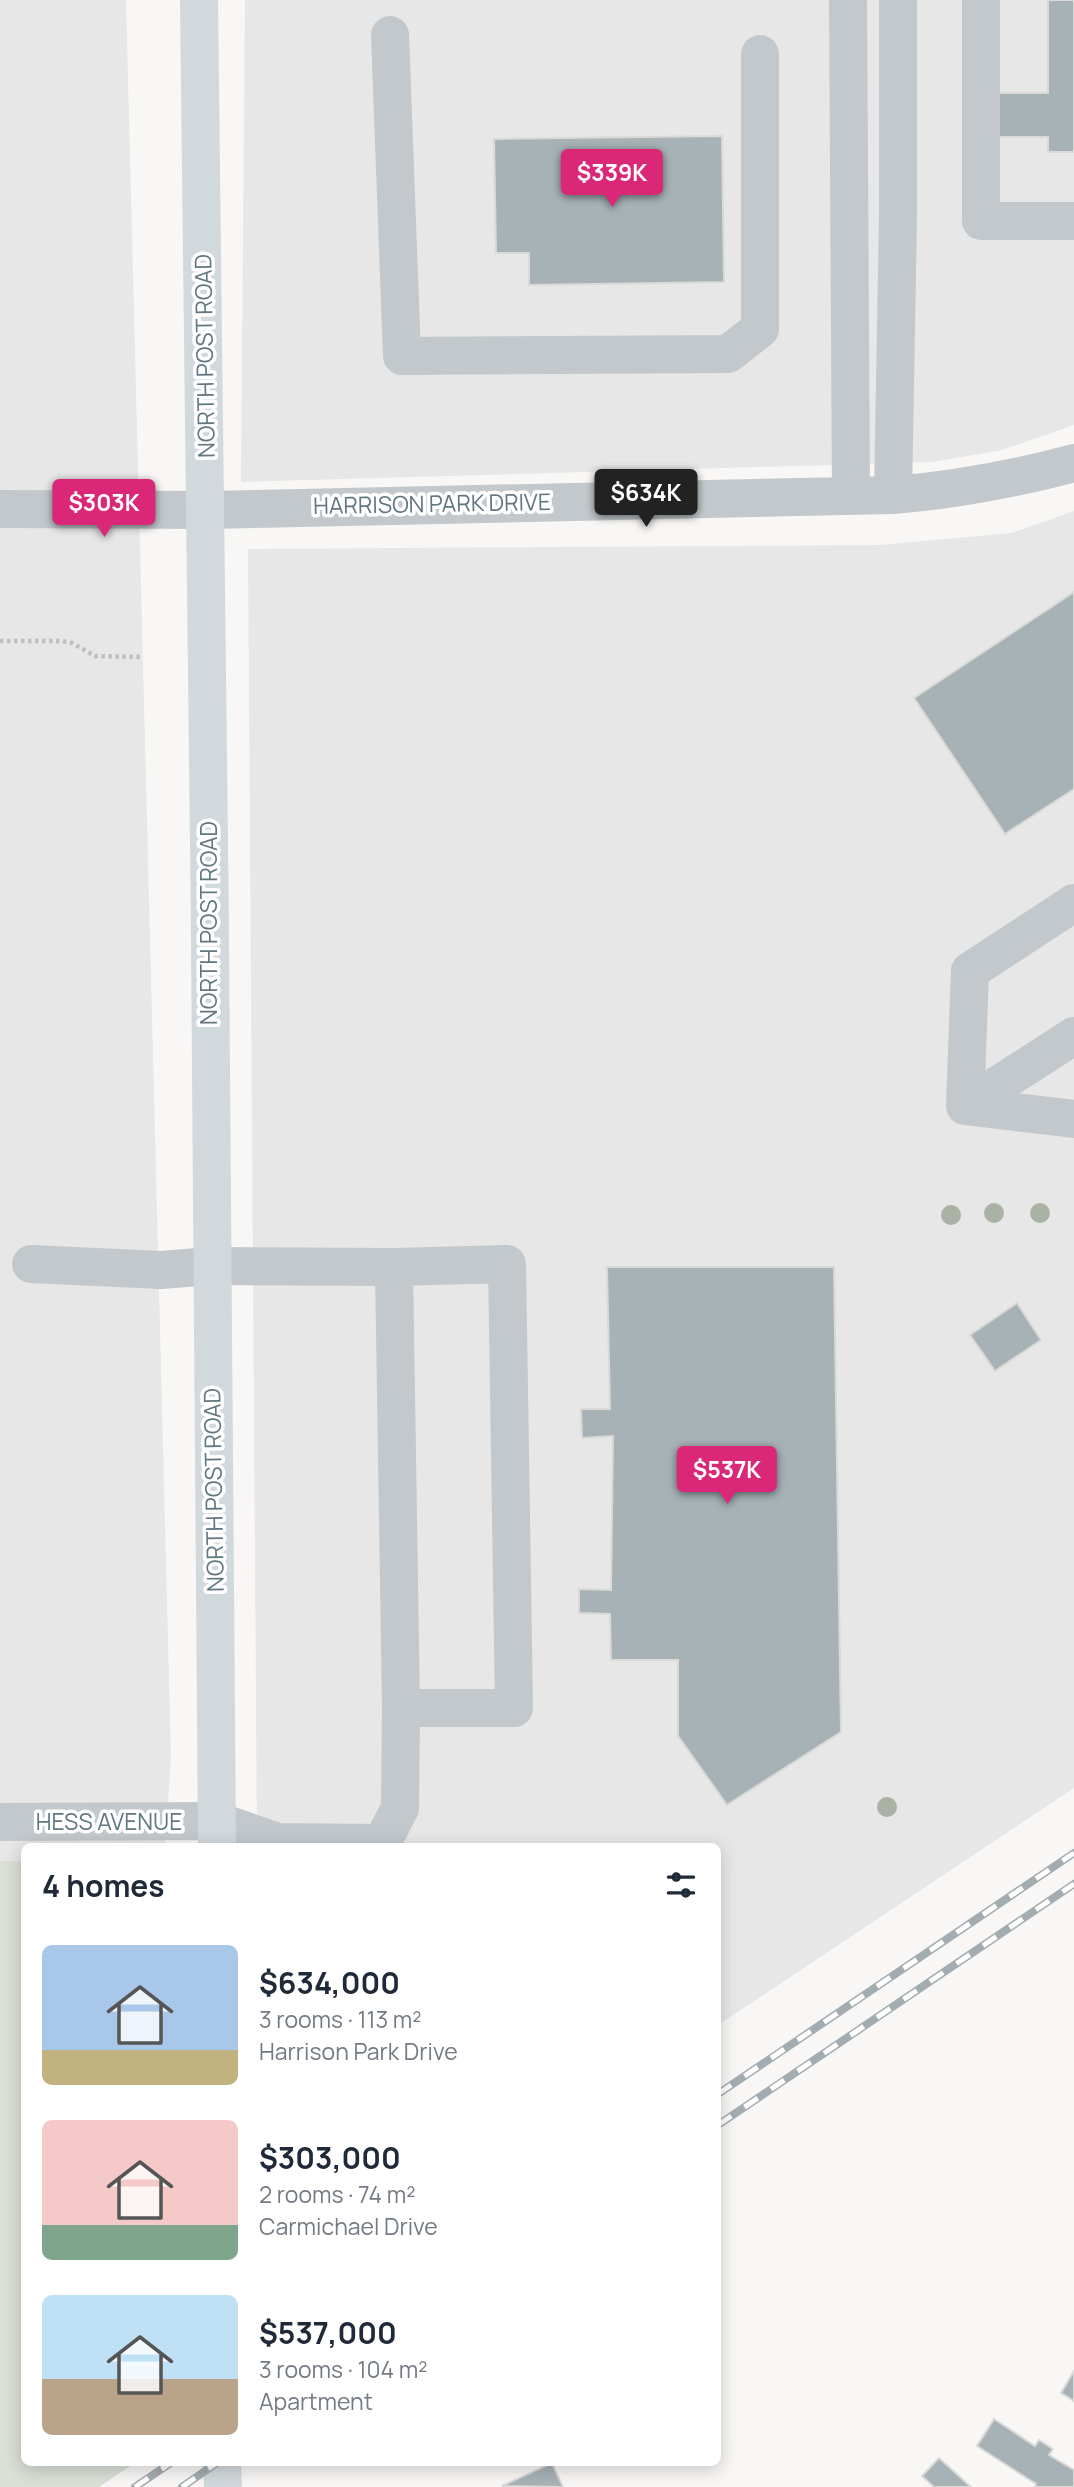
<!DOCTYPE html>
<html lang="en">
<head>
<meta charset="utf-8">
<style>
	:root { --surface:#fff; --page:#f6f6f7; --text:#1f2937; --muted:#747a83; --accent:#db2777 }
	body { margin:0; font-family:Manrope,sans-serif; background:var(--page); color:var(--text); height:100vh; display:flex; flex-direction:column; font-size:26px; white-space:nowrap }
	* { box-sizing:border-box; margin:0 }
	p { font-size:23px; color:var(--muted) }
	.icon { flex:none; width:38px; height:38px; fill:none; stroke:currentColor; stroke-width:2; stroke-linecap:round; stroke-linejoin:round }
	.map { position:relative; flex:1; overflow:hidden }
	.panel { position:absolute; left:21px; top:1843px; width:700px; height:623px; display:flex; flex-direction:column; background:var(--surface); border-radius:10px; box-shadow:0 4px 18px #0003 }
	.panel>* { flex:none }
	.price { position:absolute; translate:-50% -60px; padding:0 16px; border-radius:7px; background:var(--accent); color:#fff; font-size:23px; line-height:46px; filter:drop-shadow(0 2px 4px #0008) }
	.price::after { content:''; position:absolute; left:50%; top:42px; width:21px; height:16px; margin-left:-10px; background:inherit; clip-path:polygon(0 0,100% 0,50% 100%) }
	.price.on { background:#222; color:#fff }
	ul { padding:0; list-style:none }
	li { display:flex; align-items:center; gap:21px; height:175px; padding:0 21px }
	li span { display:grid; place-items:center; flex:none; width:196px; height:140px; border-radius:10px; color:#555 }
	li>.icon { margin-inline-start:auto }
	span .icon { width:84px; height:84px; fill:#fffc; stroke-width:1 }
	li b { font-size:30px }
	h2 { display:flex; justify-content:space-between; align-items:center; height:84px; padding:0 21px; font-size:30px }
	.map>svg:first-child { display:block }
	.built { fill:#e6e7e6 }
	.green { fill:#dae0d6 }
	.building { fill:#a7b2b7; stroke:#d9d9d7; stroke-width:2 }
	.lines { fill:none; stroke-linecap:round; stroke-linejoin:round }
	.path { stroke:#bcc0c2; stroke-width:4.5; stroke-dasharray:3.5 3.5; stroke-linecap:butt }
	.minor { stroke:#c2c8cb; stroke-width:38 }
	.major { stroke:#d2d9dc; stroke-width:38 }
	.rail-casing { stroke:#a3acb0; stroke-width:8 }
	.rail { stroke:#fff; stroke-width:5; stroke-dasharray:16; stroke-linecap:butt }
	.tree { fill:#a9b2a4 }
	.labels { text-anchor:middle; stroke-width:7; stroke-linejoin:round; paint-order:stroke }
	.street-label { font-size:23px; fill:#617781; stroke:#fff }
</style>
</head>
<body>
<div class="map">
<svg width="1074" height="2487" viewBox="0 0 1074 2487">
	<rect width="100%" height="100%" fill="#f8f7f5"/>
	<path class="built" d="M0,0h126l45,1759 -6,87h-141v15h-24z
		M245,0h829v425l-72,25 -70,12 -691,20z
		M1074,511v1277l-356,237v-179h-461l-9,-1297 631,-4 133,-12z"/>
	<path class="green" d="M0,1861h24v601h112l-37,25h-99z"/>
	<path class="building" d="M1048,0h26v152h-26v-15h-49v-44h49z
		M722,136l2,146 -195,3v-32h-33l-2,-114z
		M1074,592v197l-69,45 -91,-136z
		M607,1267h227l7,465 -114,73 -49,-69v-76h-67l-1,-46 -31,-1v-24l32,1 2,-154 -31,2 -1,-29h29z
		M1017,1303l24,37 -46,31 -25,-36z
		M1074,2371v30l-13,-8z
		M994,2419l41,27 4,-6 14,9 -4,6 25,15v17h-39l1,-3 -59,-38z
		M939,2458l32,29h-37l-12,-11z
		M552,2463l11,24 -61,-1z"/>
	<g class="lines">
		<path class="path" d="M0,641h62l10,2 23,13 48,1"/>
		<path class="minor" d="M848,0l3,495
			M981,0v221h93
			M390,35l12,321 326,-2 32,-25v-275
			M893,495l5,-278v-217
			M0,509l207,1 686,-15c62,-5 121,-16 181,-32
			M1074,903l-104,68 -5,135 109,13
			M965,1106l109,-70
			M394,1267l113,-3 7,444h-113
			M0,1822l217,-1 61,21 104,1 18,-35 1,-100 -7,-441 -183,-1 -50,4 -130,-6"/>
		<path class="major" d="M199,0c10,615 13,1231 18,1846
			M222,2462l1,25"/>
		<g class="rail-casing">
			<path id="rail" d="M718,2094l356,-241
				M718,2125l356,-241
				M135,2487l37,-25
				M182,2487l36,-25"/>
		</g>
		<use href="#rail" class="rail"/>
	</g>
	<g class="tree">
		<circle cx="994" cy="1213" r="10"/>
		<circle cx="1040" cy="1213" r="10"/>
		<circle cx="951" cy="1215" r="10"/>
		<circle cx="887" cy="1807" r="10"/>
	</g>
	<g class="labels">
		<g class="street-label">
			<text transform="translate(205 356) rotate(-91)" y="8">NORTH POST ROAD</text>
			<text transform="translate(432 504) rotate(-1)" y="8">HARRISON PARK DRIVE</text>
			<text transform="translate(209 923) rotate(-90)" y="8">NORTH POST ROAD</text>
			<text transform="translate(214 1490) rotate(-91)" y="8">NORTH POST ROAD</text>
			<text x="109" y="1830">HESS AVENUE</text>
		</g>
	</g>
</svg>
<b class="price" style="left:612px;top:209px">$339K</b>
<b class="price on" style="left:646px;top:529px">$634K</b>
<b class="price" style="left:104px;top:539px">$303K</b>
<b class="price" style="left:727px;top:1506px">$537K</b>
<section class="panel">
<h2>4 homes<svg class="icon" aria-label="filters" viewBox="0 0 24 24"><path d="M4 7h16M4 17h16"/><circle cx="9" cy="7" r="2"/><circle cx="15" cy="17" r="2"/></svg></h2>
<ul>
<li><span style="background:linear-gradient(#a9c7e8 75%,#c2b280 0)"><svg class="icon" aria-label="home" viewBox="0 0 24 24"><path d="M3 11l9-7 9 7M6 9v11h12V9"/></svg></span><div><b>$634,000</b><p>3 rooms · 113 m²</p><p>Harrison Park Drive</p></div></li>
<li><span style="background:linear-gradient(#f6c9c9 75%,#7fa58c 0)"><svg class="icon" aria-label="home" viewBox="0 0 24 24"><path d="M3 11l9-7 9 7M6 9v11h12V9"/></svg></span><div><b>$303,000</b><p>2 rooms · 74 m²</p><p>Carmichael Drive</p></div></li>
<li><span style="background:linear-gradient(#bfe0f5 60%,#b9a48a 0)"><svg class="icon" aria-label="home" viewBox="0 0 24 24"><path d="M3 11l9-7 9 7M6 9v11h12V9"/></svg></span><div><b>$537,000</b><p>3 rooms · 104 m²</p><p>Apartment</p></div></li>
</ul>
</section>
</div>
</body>
</html>
